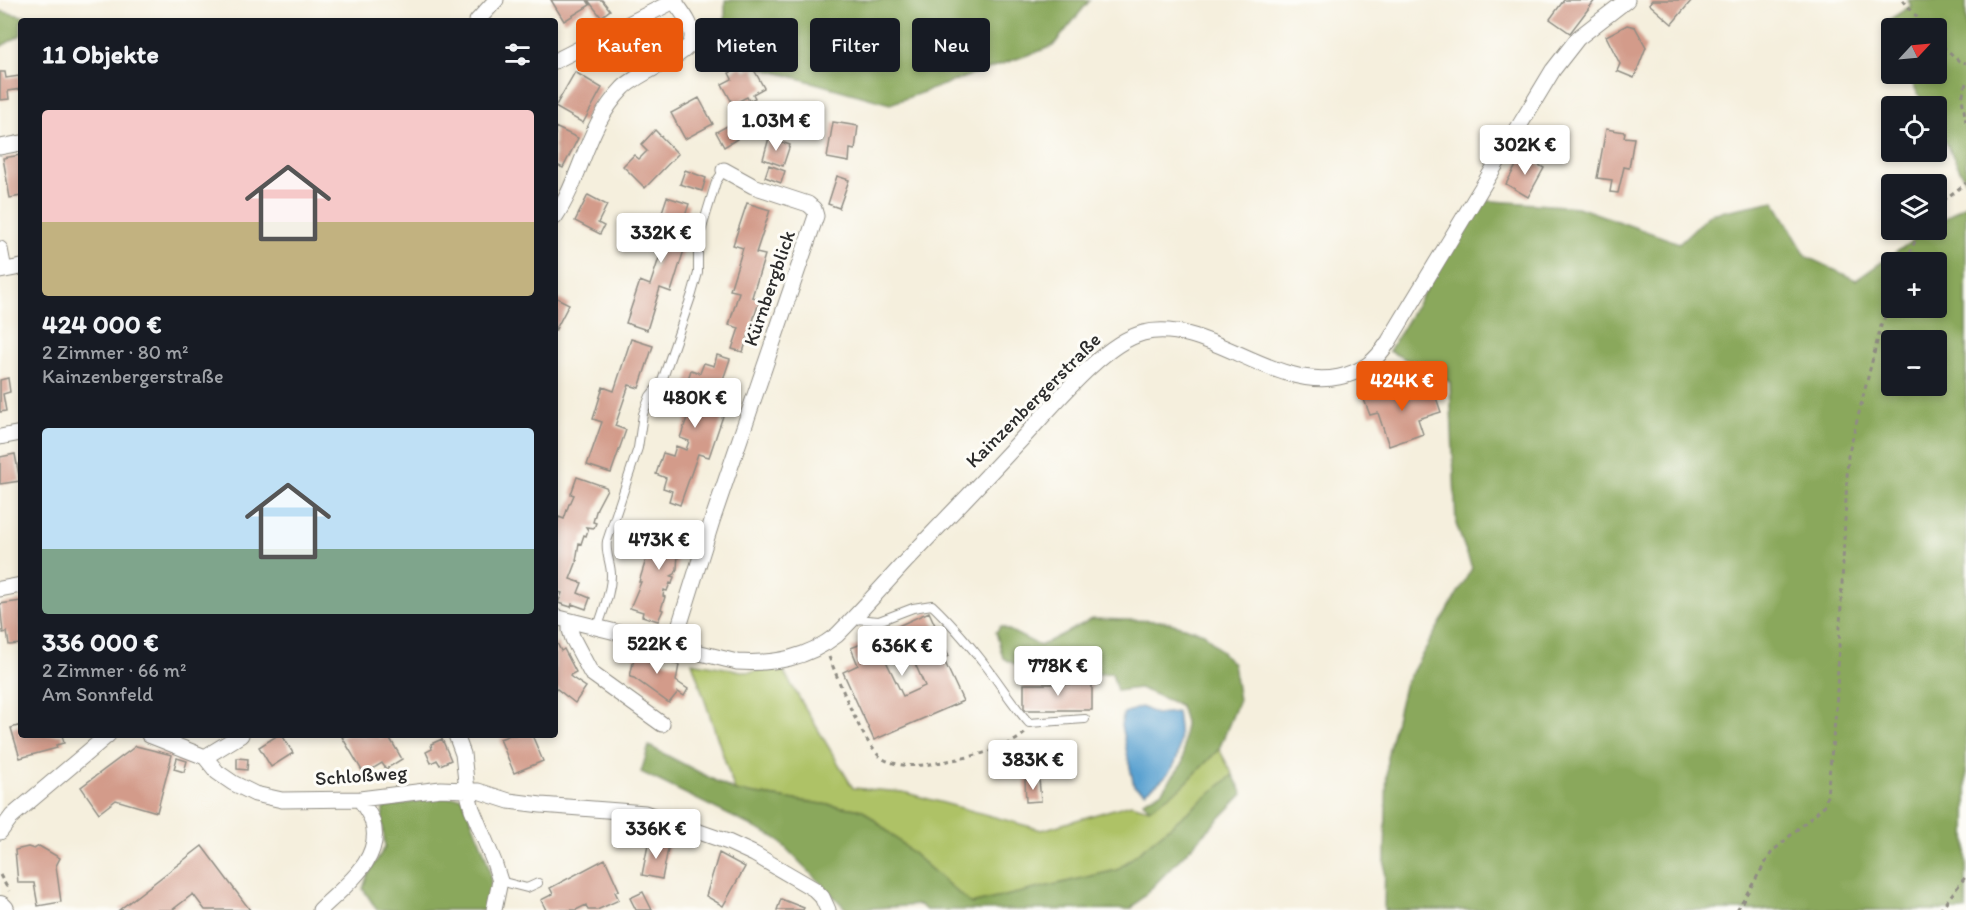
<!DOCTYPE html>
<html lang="de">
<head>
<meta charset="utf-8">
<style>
	:root { --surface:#171b24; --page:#20242c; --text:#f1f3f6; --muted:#9ea1a6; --accent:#ea580c }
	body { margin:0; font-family:Itim,sans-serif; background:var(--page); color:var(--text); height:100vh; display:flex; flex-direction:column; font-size:22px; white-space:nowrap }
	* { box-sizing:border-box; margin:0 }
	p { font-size:20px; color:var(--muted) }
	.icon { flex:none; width:33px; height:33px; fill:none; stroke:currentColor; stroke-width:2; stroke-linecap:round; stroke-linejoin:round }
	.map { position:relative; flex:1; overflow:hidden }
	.drawer { position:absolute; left:18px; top:18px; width:540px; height:720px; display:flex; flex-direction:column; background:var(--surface); border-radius:6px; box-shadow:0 3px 9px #0003 }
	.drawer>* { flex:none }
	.top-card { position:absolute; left:576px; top:18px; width:570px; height:54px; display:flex; gap:12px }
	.needle { width:39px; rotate:64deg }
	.buttons { position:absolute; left:1881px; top:18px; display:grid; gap:12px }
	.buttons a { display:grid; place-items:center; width:66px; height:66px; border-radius:6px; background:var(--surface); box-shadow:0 3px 9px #0003; font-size:30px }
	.price { position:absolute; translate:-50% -51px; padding:0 14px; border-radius:6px; background:#fff; color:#222; font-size:20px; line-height:39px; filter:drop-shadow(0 2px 3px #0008) }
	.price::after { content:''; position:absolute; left:50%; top:36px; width:18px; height:14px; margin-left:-9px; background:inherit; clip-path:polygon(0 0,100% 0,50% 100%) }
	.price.active { background:var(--accent); color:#fff }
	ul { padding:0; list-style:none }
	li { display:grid; align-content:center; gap:12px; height:318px; padding:0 24px }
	li span { display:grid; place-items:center; height:186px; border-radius:6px; color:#555 }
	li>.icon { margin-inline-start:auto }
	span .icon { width:108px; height:108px; fill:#fffc; stroke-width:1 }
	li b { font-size:26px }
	h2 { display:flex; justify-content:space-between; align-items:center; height:72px; padding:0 24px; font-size:26px }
	.chip { padding:0 21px; border-radius:6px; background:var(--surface); box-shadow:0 3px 9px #0003; font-size:21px; line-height:54px }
	.chip.active { background:var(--accent); color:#fff }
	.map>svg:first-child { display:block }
	.green { fill:#aec266; stroke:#6c7648; stroke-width:1.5 }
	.forest { fill:#8aa85b; stroke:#5a6a43; stroke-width:1.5; fill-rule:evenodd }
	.water { fill:#5aa1d0; stroke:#42667e; stroke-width:1.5 }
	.building { fill:#d39b8a; fill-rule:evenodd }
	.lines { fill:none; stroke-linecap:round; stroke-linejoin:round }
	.lane-casing { stroke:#908d84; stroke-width:10 }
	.street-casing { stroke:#908d84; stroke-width:17 }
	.primary-casing { stroke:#908d84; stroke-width:26 }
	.path { stroke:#908d84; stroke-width:3; stroke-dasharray:4.5 4.5; stroke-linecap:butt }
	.lane { stroke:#fff; stroke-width:8 }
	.street { stroke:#fff; stroke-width:15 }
	.primary { stroke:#fff; stroke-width:24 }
	.labels { text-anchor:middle; stroke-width:6; stroke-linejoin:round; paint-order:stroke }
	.street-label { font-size:20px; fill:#2b2b2b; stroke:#fdfcf7 }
</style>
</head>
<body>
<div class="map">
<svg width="1966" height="910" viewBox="0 0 1966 910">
	<rect width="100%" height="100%" fill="#fdfcf7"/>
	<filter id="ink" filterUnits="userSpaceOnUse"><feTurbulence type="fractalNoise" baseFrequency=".0167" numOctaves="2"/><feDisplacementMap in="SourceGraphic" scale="12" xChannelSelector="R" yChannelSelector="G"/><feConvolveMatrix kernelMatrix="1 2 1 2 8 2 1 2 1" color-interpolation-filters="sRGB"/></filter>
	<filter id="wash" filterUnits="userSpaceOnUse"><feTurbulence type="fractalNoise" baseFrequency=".008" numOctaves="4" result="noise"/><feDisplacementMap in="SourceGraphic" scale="24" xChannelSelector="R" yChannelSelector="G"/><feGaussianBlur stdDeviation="1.35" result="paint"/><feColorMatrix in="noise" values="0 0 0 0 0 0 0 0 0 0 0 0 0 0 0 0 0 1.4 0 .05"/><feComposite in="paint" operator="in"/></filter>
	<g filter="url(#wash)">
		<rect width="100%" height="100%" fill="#f5efdd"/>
		<path class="green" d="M692,662l55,10 35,-3 71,119 50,4 139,38 89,-26 18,5 34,-23 36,-37 14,26 -116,95 -146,34 -108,-94 -128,-19z"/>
		<path class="forest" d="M725,0h365l-37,46 -163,58 -165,-46z
			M1908,0h58v181l-29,-54 -1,-21h-11l-18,-32h29v-46h-44l-1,10 -6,-16 26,-16z
			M0,11l43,10h-22v14l-21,12z
			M1479,200l99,7 101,36 31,-29 64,-13 33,56 49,23 72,-50h8l1,-6 29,-20v706h-582l3,-153 17,-71 68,-118 -16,-44 -6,-142 -61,-31zM1892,262h44v46h-44zM1892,340h44v46h-44z
			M1092,619l71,2 41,12 29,31 6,36 -20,49 -36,37 -34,23 -6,-8 18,-9 22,-29 2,-41 -5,-17 -41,-17 -22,3 -5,-18 -71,5 -38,-20 -7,-26 5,-6 39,20z
			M649,746l86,45 128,19 108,94 146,-34 116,-95 10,19 -112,115 -205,1 -6,-5 -73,5 -71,-72 -135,-66z
			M462,797c8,22 29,63 29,86 0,9 -3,18 -7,27h-107l-14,-21 4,-13 18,-29 -3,-25 1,-14 50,-10z"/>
		<path class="water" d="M1141,707l15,7 21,-2c6,40 4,58 -32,80l-11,-6 -13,-61 3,-12z"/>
		<g id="blocks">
			<path class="building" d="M551,0h36l3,5 -26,16z
				M588,0h14l8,10 -9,7z
				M1564,0h31l-25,33 -20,-14z
				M1652,0h37l2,1 -19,23 -23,-20z
				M1627,25l8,2 11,20 -12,31 -17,-7 3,-7 -14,-28z
				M735,31l7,13 -14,7 -7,-12z
				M742,66l3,6 8,-4 11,20 -11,6 2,4 -6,3 -2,-4 -14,7 -11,-20 10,-5 -3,-6z
				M0,72h5l1,6 13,-2 2,13 -13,2 1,8 -9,1z
				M575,72l27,16 -19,35 -28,-16z
				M699,98l14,26 -28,15 -14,-26z
				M788,118l3,14 -21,6 -3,-14z
				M833,122l25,4 -3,24 -5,-1 -1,13 -22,-4z
				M729,125l8,14 -13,8 -8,-15z
				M555,127l23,11 -15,30 -8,-4z
				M1606,129l19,3 -1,5 10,1 -5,30 -5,-1 -6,26 -8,-1 2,-12 -15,-2z
				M655,130l23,24 -33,34 -22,-22 11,-11 5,4 8,-8 -6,-6z
				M769,138l21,7 -7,21 -20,-7z
				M21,155v41l-11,2 -7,-40z
				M1522,155l22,13 -16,29 -22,-13z
				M769,165l16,6 -4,12 -16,-6z
				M685,170l21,8 -4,13 -22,-7z
				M837,176l12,4 -10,28 -11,-4z
				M588,195l19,10 -9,18 6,3 -4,8 -25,-13z
				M667,197l22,7 -14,42 9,4 -13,42 -11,-4 -13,42 -21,-7 14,-42 10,4 14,-42 -11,-4z
				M747,203l23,7 -14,43 9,2 -13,42 8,2 -17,53 -11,-3 7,-21 -10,-3 10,-33 -9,-2 13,-42 -10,-3z
				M555,297l14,7 -14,27z
				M631,339l22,7 -14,42 -10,-3 -14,41 11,4 -15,43 -24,-8 15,-43 -9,-3 10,-32 11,4z
				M717,355l13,4 -18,53 11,4 -14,41 -11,-3 -18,51 -11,-4 3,-10 -9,-3 3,-10 -10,-4 7,-21 10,3 3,-10 10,4 3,-9 -9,-3 8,-23 8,3 4,-10 -10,-4 3,-9 -9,-3 7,-22 9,3 4,-10 10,3z
				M8,378l2,14 -7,2 3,17 -6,1v-32z
				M1405,383l5,14 23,-8 8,23 -23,7 5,15 -34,12 -11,-33 -8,2 -7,-18z
				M15,454l5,27 -20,3v-27z
				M577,477l29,10 1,2 -10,19 -4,14 3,1 -2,5 -8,-1 2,3 -2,6 -2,-1 -3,9 -2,-1 -3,18h1l-7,18 12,4 -4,10 12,5 -4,11 -14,-5 -1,3 -13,-4 4,-10 -7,-2v-63l4,-11 5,2 5,-15h1l4,-9 -3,-1z
				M659,523l28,9 -1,3 2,1 -6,14 -2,-1 -2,5 -1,15 -2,5 -4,2 3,1 -2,7 -2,-1 -3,8 -3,-1 -1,6 2,1 -4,12 2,1 -5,11 -16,-5 1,-4 -13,-4 11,-26h-2l10,-32 3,1 1,-11z
				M21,601v43l-12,1 -2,-13 -4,1 -3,-29z
				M929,612l20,44 -6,2 20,43 -89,39 -31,-68 15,-7 -7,-17 49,-19 -2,-3zM908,648l17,38 -22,10 -18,-37z
				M557,643l4,8 3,-2 12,23 -6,3 1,2 15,10 -11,16 -18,-14 -2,1v-46z
				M636,649l19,4 -1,6 25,6 -3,16 12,8 -4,7 -6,-4 -9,11 -35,-25 -4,-1z
				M1024,684h68v26h-68z
				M21,725v10h41l2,8 -8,2 1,3 -37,10 -9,-30z
				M278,735h4l11,18 -22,14 -12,-20z
				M346,735h31l2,3 9,-3 14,24 -16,10 -4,-6 -18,11 -22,-37z
				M510,735h22l11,26 -29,12 -14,-34z
				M442,739l9,21 -11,5 -3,-5 -6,3 -5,-11 6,-3 -1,-5z
				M136,746l36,9 -15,57 -41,-12 -17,13 -18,-26z
				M177,758l10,3 -3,11 -10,-3z
				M237,758l11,1 -1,11 -10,-1z
				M1039,779l2,22 -15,1 -1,-22z
				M649,840l20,4 -7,35 -20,-4z
				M39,846l21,12 -4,8 5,36 -23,4 -4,-23h-16l-3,-33 13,-3 6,2z
				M202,846l48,64h-45l-12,-16 -21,16h-53z
				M719,853l26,14 -22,39 -17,-10z
				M605,859l14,31 -4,2 4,8 -22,10h-9l-2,-5 -10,5h-30l-5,-10 12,-6 -3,-6z
				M643,892l9,18h-16l-6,-12z
				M781,899l23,9 -1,2h-26z"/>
		</g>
	</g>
	<g filter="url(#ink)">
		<use href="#blocks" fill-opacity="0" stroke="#908d84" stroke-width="1.5"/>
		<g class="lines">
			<g class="lane-casing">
				<path id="lane" d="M855,619l24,2 34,-13 19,-3c19,18 35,37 51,57 16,20 29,42 46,61l56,-4
					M598,627c5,-17 13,-34 13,-52 0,-12 -6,-22 -4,-34l31,-93 5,-34 7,-18 12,-15 30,-87 6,-21v-29l4,-16 14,-46 8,-12
					M500,881l27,7 11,-5"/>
			</g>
			<g class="street-casing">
				<path id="street" d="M477,21l19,-21
					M555,61l121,-61
					M0,147l21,-4
					M555,217c28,-42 31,-91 68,-129 14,-15 63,-32 68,-46 5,-14 -9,-30 -17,-41
					M0,249l4,21
					M0,271l21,-4
					M0,437l21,-4
					M0,589l21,-4
					M555,617l182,45c37,2 69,-3 100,-27 24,-24 46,-49 68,-73 38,-40 76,-79 113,-119 31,-32 83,-99 125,-110 63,-16 129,58 196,44 24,-5 37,-16 50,-36l164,-271 25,-32 49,-38
					M570,621v9l3,9 18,34 71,51
					M673,646l39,-125 104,-305 -2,-7 -6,-5 -55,-18 -29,-16
					M149,735l56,22 12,15 16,11 22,11 27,6 78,-1 81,-10 26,1 5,19 22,53 6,19 -6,29
					M456,735l7,19 4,36 11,1 31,10 32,4 104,8 83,29 26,12 60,35 8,8 6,13
					M205,757l36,-22
					M0,832l12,-16 96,-81
					M320,910c24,-24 65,-51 52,-90 -3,-7 -8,-14 -12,-21"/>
			</g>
			<g class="primary-casing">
				<path id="primary" d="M0,908l2,2"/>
			</g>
			<path class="path" d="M1903,0l23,28
				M1936,40l23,21 7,2
				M1966,83l-4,15 4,24
				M1936,206l30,-23
				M1906,262l14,-32
				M829,657c10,23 35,93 56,103 21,10 47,4 68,0 23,-4 55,-12 72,-27
				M0,875l9,16
				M1737,910l35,-58 54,-48 10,-93 12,-255 33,-130 11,-27
				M1940,910l26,-34"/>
			<use href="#lane" class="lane"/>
			<use href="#street" class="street"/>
			<use href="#primary" class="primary"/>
		</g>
	</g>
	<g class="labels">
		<g class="street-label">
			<text transform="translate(769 288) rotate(-71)" y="7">Kürnbergblick</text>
			<text transform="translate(1033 400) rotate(-45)" y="7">Kainzenbergerstraße</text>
			<text transform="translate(361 775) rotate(-4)" y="7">Schloßweg</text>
		</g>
	</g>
</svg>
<div class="buttons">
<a><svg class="needle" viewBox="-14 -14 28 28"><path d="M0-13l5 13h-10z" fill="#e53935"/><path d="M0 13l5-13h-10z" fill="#9ea1a6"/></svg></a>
<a><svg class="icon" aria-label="locate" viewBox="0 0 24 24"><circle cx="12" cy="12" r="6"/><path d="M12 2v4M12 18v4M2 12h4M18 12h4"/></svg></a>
<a><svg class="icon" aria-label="layers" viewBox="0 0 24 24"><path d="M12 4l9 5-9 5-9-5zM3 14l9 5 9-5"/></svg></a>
<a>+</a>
<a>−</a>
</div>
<b class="price" style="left:776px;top:152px">1.03M €</b>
<b class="price" style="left:1525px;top:176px">302K €</b>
<b class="price" style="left:661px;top:264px">332K €</b>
<b class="price active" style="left:1402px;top:412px">424K €</b>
<b class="price" style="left:695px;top:429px">480K €</b>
<b class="price" style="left:659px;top:571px">473K €</b>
<b class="price" style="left:657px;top:675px">522K €</b>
<b class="price" style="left:902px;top:677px">636K €</b>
<b class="price" style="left:1058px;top:697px">778K €</b>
<b class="price" style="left:1033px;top:791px">383K €</b>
<b class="price" style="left:656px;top:860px">336K €</b>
<div class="top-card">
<a class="chip active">Kaufen</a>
<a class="chip">Mieten</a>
<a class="chip">Filter</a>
<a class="chip">Neu</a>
</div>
<section class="drawer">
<h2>11 Objekte<svg class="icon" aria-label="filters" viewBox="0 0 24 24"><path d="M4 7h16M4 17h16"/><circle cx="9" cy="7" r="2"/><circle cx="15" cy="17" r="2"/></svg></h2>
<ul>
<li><span style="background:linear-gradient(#f6c9c9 60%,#c2b280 0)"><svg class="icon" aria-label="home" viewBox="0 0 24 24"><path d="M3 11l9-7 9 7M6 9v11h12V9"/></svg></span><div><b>424 000 €</b><p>2 Zimmer · 80 m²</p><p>Kainzenbergerstraße</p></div></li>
<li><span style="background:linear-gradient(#bfe0f5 65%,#7fa58c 0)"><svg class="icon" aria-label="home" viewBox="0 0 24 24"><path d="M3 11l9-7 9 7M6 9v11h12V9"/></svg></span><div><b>336 000 €</b><p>2 Zimmer · 66 m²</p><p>Am Sonnfeld</p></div></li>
</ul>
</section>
</div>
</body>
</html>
